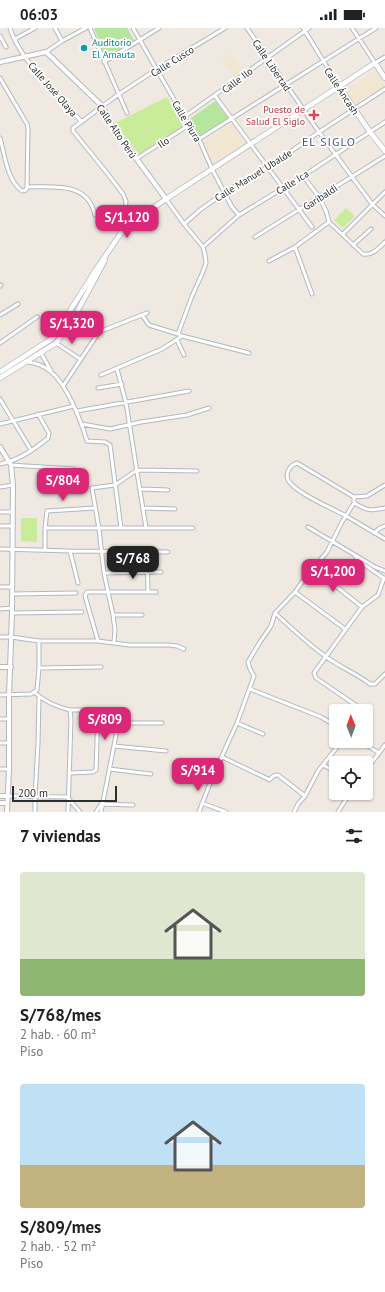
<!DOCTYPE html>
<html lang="es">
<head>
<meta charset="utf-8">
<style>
	:root { --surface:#fff; --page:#f2f2f2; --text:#202124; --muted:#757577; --accent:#db2777 }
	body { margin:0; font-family:"PT Sans",sans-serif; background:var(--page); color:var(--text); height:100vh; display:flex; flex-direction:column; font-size:15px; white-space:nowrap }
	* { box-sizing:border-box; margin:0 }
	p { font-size:13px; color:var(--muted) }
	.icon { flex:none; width:22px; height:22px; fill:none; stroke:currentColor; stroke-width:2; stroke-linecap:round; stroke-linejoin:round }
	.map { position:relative; height:784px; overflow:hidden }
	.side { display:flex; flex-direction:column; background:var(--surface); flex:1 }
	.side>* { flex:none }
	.needle { width:26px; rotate:359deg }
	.buttons { position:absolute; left:329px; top:676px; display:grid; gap:8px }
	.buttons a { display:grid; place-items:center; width:44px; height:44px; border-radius:4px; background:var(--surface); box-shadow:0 1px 3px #0004; font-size:20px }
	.scale { position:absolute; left:12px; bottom:10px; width:105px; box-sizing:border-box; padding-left:4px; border:2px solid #2e2e2e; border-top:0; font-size:11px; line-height:14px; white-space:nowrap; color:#2e2e2e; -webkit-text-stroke:3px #fff; paint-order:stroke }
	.price { position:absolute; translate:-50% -34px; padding:0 9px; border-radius:8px; background:var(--accent); color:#fff; font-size:13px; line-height:26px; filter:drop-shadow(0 1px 2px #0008) }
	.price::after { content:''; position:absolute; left:50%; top:24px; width:12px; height:9px; margin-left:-6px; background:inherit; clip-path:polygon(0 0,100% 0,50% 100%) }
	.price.selected { background:#222; color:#fff }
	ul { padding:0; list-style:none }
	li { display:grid; align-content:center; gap:8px; height:212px; padding:0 20px }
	li span { display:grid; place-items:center; height:124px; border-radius:4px; color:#555 }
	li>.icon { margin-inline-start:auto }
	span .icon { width:72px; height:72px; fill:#fffc; stroke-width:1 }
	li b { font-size:17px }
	h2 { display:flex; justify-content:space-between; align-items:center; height:48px; padding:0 20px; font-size:17px }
	.status { display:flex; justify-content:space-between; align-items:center; height:28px; padding:0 20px; background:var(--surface); direction:ltr }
	.status svg { height:11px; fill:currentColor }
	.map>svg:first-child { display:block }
	.education { fill:#f0e6d1 }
	.green { fill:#b6e59e }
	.pitch { fill:#c9ec9a }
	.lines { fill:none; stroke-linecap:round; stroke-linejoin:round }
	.minor-casing { stroke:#b4b7c1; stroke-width:5 }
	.tertiary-casing { stroke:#b4b7c1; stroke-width:6 }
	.secondary-casing { stroke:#b4b7c1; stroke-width:6 }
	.minor { stroke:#fff; stroke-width:3 }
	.tertiary { stroke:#fff; stroke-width:4 }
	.secondary { stroke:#fff; stroke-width:4.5 }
	.culture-dot { fill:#0f9aa8; stroke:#fff; stroke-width:1.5 }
	.health-dot { fill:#e0444e; stroke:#fff; stroke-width:1.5 }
	.labels { text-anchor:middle; stroke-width:3.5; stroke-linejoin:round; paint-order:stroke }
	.culture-label { font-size:10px; fill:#0d838f; stroke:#fff; text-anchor:start }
	.street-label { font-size:10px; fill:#2e2e2e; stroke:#fff }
	.health-label { font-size:10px; fill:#be3a42; stroke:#fff; text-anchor:end }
	.quarter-label { font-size:12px; letter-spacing:1px; fill:#4d5680; stroke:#fff }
</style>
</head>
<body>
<div class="status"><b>06:03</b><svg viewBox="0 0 49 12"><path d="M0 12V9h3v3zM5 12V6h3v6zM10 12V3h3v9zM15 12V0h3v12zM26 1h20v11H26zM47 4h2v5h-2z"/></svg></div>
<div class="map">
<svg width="385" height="784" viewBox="0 0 385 784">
	<rect width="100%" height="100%" fill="#efe9e1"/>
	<path class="education" d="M231,26l12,16 -9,7 -12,-16z
		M375,43l10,15v1l-29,19 -10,-16z
		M231,96l16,21 -32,22 -12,-25z"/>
	<path class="green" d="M94,0h33l7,12 -1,2 -26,14 -2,-1z
		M215,73l14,18 -29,18 -10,-18z"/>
	<path class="pitch" d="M167,69l15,27v4l-42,28 -25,-33z
		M346,180l9,8 -12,12 -9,-8z
		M21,490h16v24l-16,-1z"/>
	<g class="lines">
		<g class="minor-casing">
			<path id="minor" d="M10,0c9,31 50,70 72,94
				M55,0l7,13
				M90,0l37,85
				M133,0l51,89 15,22 13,30 20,38 7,8
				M247,0l72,104 53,72 13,12
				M303,0l36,58
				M352,0l23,35 10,-6
				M0,8l6,11
				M15,11l20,-11
				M46,24l16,-11 24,-13
				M104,34l55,-34
				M0,50l27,46 1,4 -1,59
				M215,68l97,131
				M184,89l125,-89
				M0,110c5,18 7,42 22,53l4,-1 1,-3
				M199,111l177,-111
				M136,131l53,-34
				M303,148l16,21 7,14 3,11 34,32c9,2 16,-6 22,-12
				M27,159c28,0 61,-5 68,28
				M166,171l18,25 19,23 2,8 1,8 -4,11 -10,22 -14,38 4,2
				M133,194l-8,-10 1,-11 -3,-7 -16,-21 -34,-42v-3l46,-34 38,-25 68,-41
				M184,196l16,-14 25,-18 43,-25 51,-35 66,-43
				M343,206l42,-42
				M255,209l130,-81
				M353,217l18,-16
				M203,219l36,-32 64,-39 82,-54
				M295,219l17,47
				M269,233l26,-14 34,-25
				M0,258l1,-1
				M0,287l18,-11
				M142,287l7,10 29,9
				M177,312l7,15
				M0,315l37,-26
				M56,315l24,16
				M41,325l10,18
				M28,334c7,1 16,4 22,9 17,13 31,50 37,70l18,1 5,3 11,83
				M117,341l9,34 20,125
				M101,347l61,-26 20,-13 67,17
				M63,358l36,-54 48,-19
				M98,360l24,-4
				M0,371l31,51
				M77,383l112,-20
				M0,396l74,-18
				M82,396l28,5 31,-7 46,-7 22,-7
				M0,436c17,-3 35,-15 48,-26l1,-5 -11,-19
				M11,437l63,4
				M0,459l13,-2
				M140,461l28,1
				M354,469l13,-1 18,-11
				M143,480l32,1
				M385,480c-15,3 -17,3 -31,-5v-6l-57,-34c-4,1 -7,4 -9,8 -1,2 -1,6 0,9 7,13 46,29 60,37 12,7 25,15 37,22
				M0,484h13
				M0,498h13
				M308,499l67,40 10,4
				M45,500h148
				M374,505l6,-5 5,-2
				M0,521l70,2 98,1
				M45,522v-22l2,-17 48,-3
				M70,523l8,32
				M147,523l1,41
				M355,528l4,5 26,18
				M313,540l49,39
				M104,545l57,-1
				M0,559h12
				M295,564l50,37
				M12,566l64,-1
				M0,581l12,-1
				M12,585l70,-1
				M275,585c16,15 32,30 50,43 14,11 31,17 45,28h5l10,-10
				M113,587h29
				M0,609h11l28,4h59l31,4h40l8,1 7,3
				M98,613l-13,-45 2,-4h69
				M114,614l1,-12 -2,-15 -9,-42 -5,-44 -7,-41 23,-3 22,-15 60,1
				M39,640l62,-1
				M250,661l71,28 15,9
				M34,664c10,9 23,15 36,18l1,10 -3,92
				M0,667l31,-1 6,-4 2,-22v-27
				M70,682h20
				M359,683l1,-3 -44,-30 -2,-5 48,-66 16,-12 6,-17
				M0,691h8
				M237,695l26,11
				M360,713l19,12
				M0,715h8
				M114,718l52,5
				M222,729l46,22 1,1 6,-5h3l27,21
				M323,737l13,7
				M0,741h9
				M109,741l42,5
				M366,742l19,-25
				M70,745l23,-1 3,-2 2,-58
				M7,768l60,1 13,15
				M202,775l24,9
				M101,776l32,1
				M35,784v-15l3,-54 1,-46
				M96,784l4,-6
				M101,784l17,-87 5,-2h39
				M199,784l13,-34 25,-55 17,-47 -4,-7 -2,-7 12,-20 11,-16 4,-13 20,-21 12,-17 20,-23 15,-30 12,-19
				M294,784l4,-8 7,-8 13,-25 24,-30
				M338,784l12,-19"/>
		</g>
		<g class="tertiary-casing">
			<path id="tertiary" d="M0,34l46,-10 56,54 9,18 55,75
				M0,419l11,18 2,20 -1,128 -3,83v73l-2,43
				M0,639h11
				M0,768h7
				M0,775h7"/>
		</g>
		<g class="secondary-casing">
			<path id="secondary" d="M339,58l31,46 15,19
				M0,344l53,-34 42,-67 26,-38 12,-11 33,-23 209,-136 10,15
				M0,350l56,-35 14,-18 35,-65"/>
		</g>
		<use href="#minor" class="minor"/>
		<use href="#tertiary" class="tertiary"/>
		<use href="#secondary" class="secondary"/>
	</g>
	<circle class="culture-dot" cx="84" cy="20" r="4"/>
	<path class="health-dot" d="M312 81h4v4h4v4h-4v4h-4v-4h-4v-4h4z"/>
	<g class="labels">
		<g class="culture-label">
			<text x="92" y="18">Auditorio<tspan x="92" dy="12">El Amauta</tspan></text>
		</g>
		<g class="street-label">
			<text transform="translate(172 33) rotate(-32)" y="4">Calle Cusco</text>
			<text transform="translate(272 37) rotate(56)" y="4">Calle Libertad</text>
			<text transform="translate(237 52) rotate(-37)" y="4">Calle Ilo</text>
			<text transform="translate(53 61) rotate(49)" y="4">Calle José Olaya</text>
			<text transform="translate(342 63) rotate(57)" y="4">Calle Áncash</text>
			<text transform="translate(187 93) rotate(59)" y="4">Calle Piura</text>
			<text transform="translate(117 103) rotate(56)" y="4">Calle Alto Perú</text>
			<text transform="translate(163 114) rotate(-33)" y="4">Ilo</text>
			<text transform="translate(253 147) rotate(-32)" y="4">Calle Manuel Ubalde</text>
			<text transform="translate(292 154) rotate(-32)" y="4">Calle Ica</text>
			<text transform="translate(320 169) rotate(-33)" y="4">Garibaldi</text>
		</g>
		<g class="health-label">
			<text x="305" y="85">Puesto de<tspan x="305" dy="12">Salud El Siglo</tspan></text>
		</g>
		<g class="quarter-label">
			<text x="329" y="118">EL SIGLO</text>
		</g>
	</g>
</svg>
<div class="buttons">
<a><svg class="needle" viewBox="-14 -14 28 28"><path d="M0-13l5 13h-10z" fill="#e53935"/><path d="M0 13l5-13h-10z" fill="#757577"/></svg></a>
<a><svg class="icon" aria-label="locate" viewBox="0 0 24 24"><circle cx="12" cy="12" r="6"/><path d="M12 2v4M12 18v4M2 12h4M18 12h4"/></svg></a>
</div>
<div class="scale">200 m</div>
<b class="price" style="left:127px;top:211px">S/1,120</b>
<b class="price" style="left:72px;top:317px">S/1,320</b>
<b class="price" style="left:63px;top:474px">S/804</b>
<b class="price selected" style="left:133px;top:552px">S/768</b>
<b class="price" style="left:333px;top:565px">S/1,200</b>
<b class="price" style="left:105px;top:713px">S/809</b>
<b class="price" style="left:198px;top:764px">S/914</b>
</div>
<section class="side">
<h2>7 viviendas<svg class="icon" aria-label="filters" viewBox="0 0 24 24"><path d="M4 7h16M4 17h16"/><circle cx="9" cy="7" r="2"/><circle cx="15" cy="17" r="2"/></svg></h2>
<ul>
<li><span style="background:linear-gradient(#dfe7d0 70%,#8fb573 0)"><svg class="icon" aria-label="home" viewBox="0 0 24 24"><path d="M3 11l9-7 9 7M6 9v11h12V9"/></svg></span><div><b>S/768/mes</b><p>2 hab. · 60 m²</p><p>Piso</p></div></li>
<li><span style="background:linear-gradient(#bfe0f5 65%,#c2b280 0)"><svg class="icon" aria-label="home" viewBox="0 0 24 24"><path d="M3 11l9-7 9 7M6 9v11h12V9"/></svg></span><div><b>S/809/mes</b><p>2 hab. · 52 m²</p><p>Piso</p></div></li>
</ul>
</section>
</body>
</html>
